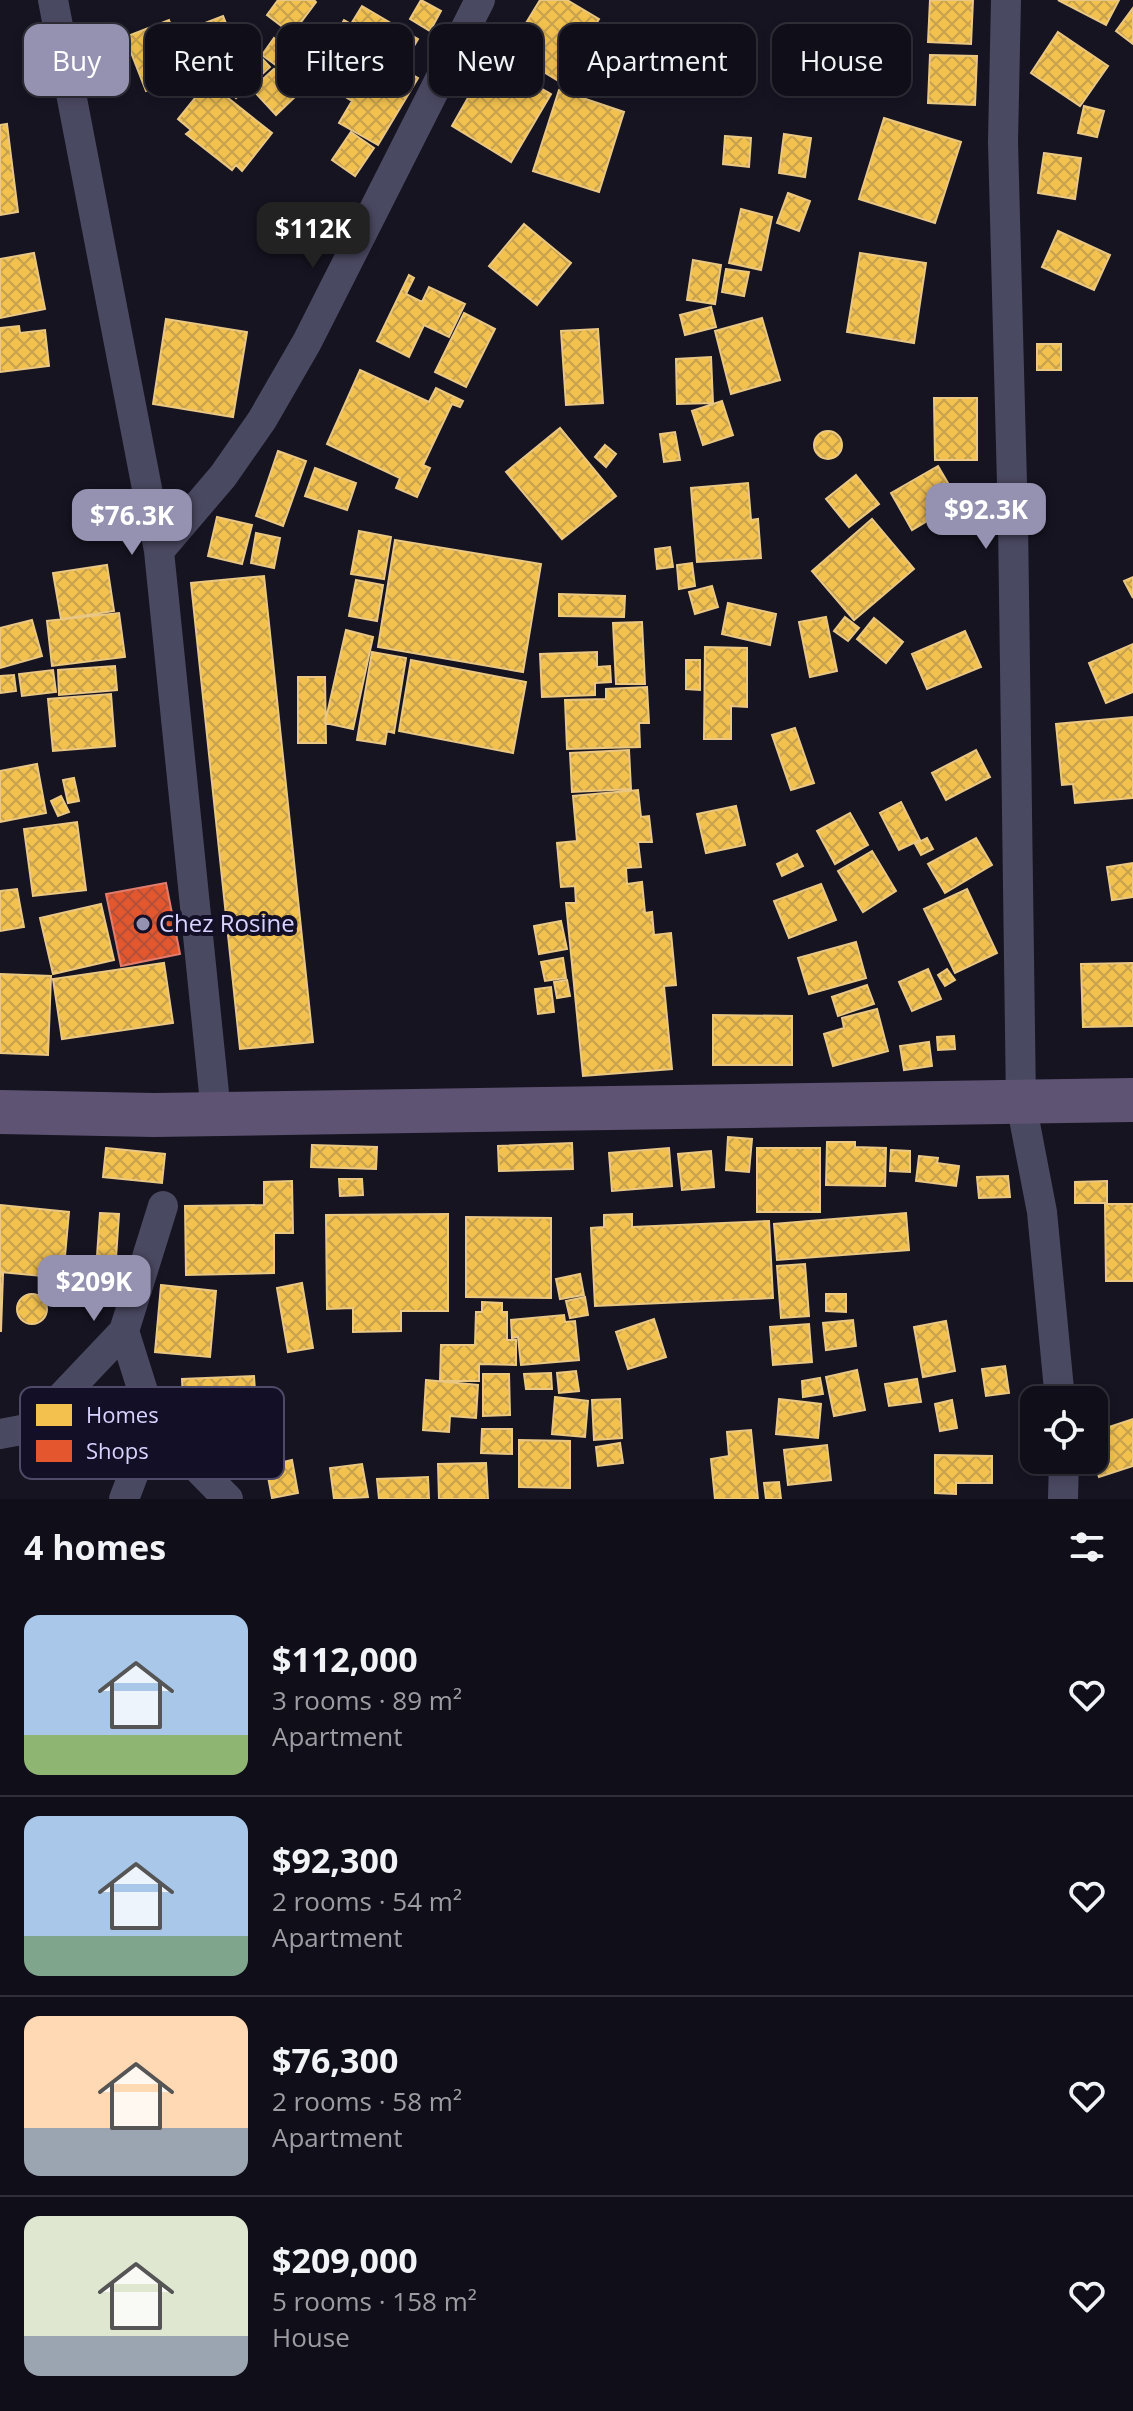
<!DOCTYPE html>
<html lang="en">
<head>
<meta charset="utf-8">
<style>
	:root { --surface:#100f19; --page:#191822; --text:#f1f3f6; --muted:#9c9ca2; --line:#302f38; --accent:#9591b1 }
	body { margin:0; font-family:"Open Sans",sans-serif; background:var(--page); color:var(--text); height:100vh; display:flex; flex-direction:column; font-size:30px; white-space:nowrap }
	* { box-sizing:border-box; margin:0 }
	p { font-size:26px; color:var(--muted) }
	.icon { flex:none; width:44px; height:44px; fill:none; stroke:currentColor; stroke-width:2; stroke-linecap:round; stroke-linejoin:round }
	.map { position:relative; height:1499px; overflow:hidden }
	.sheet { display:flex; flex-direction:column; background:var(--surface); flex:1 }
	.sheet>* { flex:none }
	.banner { position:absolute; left:24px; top:24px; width:1086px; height:72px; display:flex; gap:16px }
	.controls { position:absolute; left:1020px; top:1386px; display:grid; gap:16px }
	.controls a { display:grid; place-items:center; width:88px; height:88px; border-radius:16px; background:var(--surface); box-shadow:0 4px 12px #0003,0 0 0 2px var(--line); font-size:40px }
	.price { position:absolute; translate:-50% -68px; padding:0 18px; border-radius:16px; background:var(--accent); color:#fff; font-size:26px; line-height:52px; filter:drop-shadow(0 2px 4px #0008) }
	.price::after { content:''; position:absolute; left:50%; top:48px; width:24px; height:18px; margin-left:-12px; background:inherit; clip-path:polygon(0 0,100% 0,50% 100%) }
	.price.active { background:#222; color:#fff }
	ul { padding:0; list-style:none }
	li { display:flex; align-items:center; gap:24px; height:200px; padding:0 24px }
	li+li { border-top:2px solid var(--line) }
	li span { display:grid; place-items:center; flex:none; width:224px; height:160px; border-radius:16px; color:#555 }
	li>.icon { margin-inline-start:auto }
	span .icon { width:96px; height:96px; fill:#fffc; stroke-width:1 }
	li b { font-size:34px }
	h2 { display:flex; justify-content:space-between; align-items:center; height:96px; padding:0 24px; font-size:34px }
	.chip { padding:0 28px; border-radius:16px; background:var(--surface); box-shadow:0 4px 12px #0003,0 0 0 2px var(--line); font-size:28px; line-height:72px }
	.chip.active { background:var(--accent); color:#fff }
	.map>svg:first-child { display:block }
	.homes { fill:url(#homes-cross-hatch); stroke:#eac783; stroke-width:2 }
	.shops { fill:url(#shops-cross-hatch); stroke:#e17c6d; stroke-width:2 }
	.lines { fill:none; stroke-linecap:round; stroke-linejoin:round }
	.minor { stroke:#4a4962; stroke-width:30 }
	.primary { stroke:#5e5373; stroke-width:44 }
	.poi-dot { fill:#9591b1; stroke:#130f26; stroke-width:3 }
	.labels { text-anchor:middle; stroke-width:8; stroke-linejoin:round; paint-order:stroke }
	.poi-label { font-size:24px; fill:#d9d4ff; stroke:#130f26; text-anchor:start }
	.key { fill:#130f26; stroke:#4e4a67; stroke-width:2 }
	.key-label { font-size:22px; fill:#d9d4ff }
</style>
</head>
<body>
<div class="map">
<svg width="1133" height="1499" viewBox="0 0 1133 1499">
	<defs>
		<pattern id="homes-cross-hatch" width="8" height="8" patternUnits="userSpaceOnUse" patternTransform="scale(2)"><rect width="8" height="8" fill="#f2c14e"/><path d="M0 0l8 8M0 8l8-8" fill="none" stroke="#c6a14e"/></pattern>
		<pattern id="shops-cross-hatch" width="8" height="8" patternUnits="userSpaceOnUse" patternTransform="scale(2)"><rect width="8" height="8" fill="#e4572e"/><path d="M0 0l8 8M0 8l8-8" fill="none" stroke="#b35037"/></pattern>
	</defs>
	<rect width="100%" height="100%" fill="#161421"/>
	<path class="homes" d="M278,0h36l2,2 -24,32 -25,-19z
		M421,0l20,11 -11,20 -20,-12z
		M540,0h27l32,19 -39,63 -51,-31z
		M930,0h43l-2,44 -43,-2z
		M1058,0h61l-13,25z
		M362,6l56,33 -17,29 17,10 -40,67 -39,-22 13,-22 -41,-25 33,-56 7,4z
		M1133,8v36l-17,-13z
		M223,16l11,27 -31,12 -11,-27z
		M169,20l21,54 -44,17 -21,-54z
		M829,28l38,13 -15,43 -38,-13z
		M1058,32l50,34 -28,40 -49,-33z
		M274,38l9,7 5,-6 27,19 -16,24 -37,-27z
		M247,42l23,25 -34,31 -23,-25z
		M930,55l47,1 -2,49 -47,-2z
		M490,59l61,35 -40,68 -59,-36z
		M274,69l24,25 -22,21 -24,-26z
		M208,82l64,51 -30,38 -6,-6 -4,5 -46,-36 5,-4 -13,-11z
		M559,90l65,22 -25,80 -66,-21z
		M1084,106l20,5 -7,26 -19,-4z
		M884,118l77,24 -26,81 -76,-24z
		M7,124l11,88 -18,3v-90z
		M351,132l23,16 -19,28 -23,-16z
		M784,134l27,4 -6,39 -26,-4z
		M725,136l26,2 -2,29 -26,-3z
		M1044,153l37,5 -6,41 -37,-6z
		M788,193l22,8 -11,30 -22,-8z
		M741,209l31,8 -11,53 -32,-7z
		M524,224l47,39 -34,42 -48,-39z
		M1058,231l52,24 -16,35 -52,-23z
		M34,253l11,56 -45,9v-59z
		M860,253l66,10 -12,80 -67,-11z
		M693,260l28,5 -6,39 -28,-4z
		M726,269l23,3 -5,24 -22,-4z
		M409,275l5,3 -8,16 16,8 7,-15 36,17 -16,33 -25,-12 -15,32 -32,-16z
		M711,307l5,20 -31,8 -5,-20z
		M464,313l31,16 -29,58 -31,-15z
		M762,318l18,62 -49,14 -16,-63z
		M166,319l81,13 -14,85 -80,-13z
		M19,326l1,7 25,-3 4,36 -49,6v-44z
		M598,329l5,74 -37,2 -5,-74z
		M1037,344h24v26h-24z
		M711,357l2,46 -36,1 -1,-45z
		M360,370l69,32 7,-14 27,13 -3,6 -8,-3 -29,61 7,3 -13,29 -21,-9 4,-10 -73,-34z
		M934,398h43v62h-42z
		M722,401l11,34 -30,10 -11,-34z
		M560,428l56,68 -54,43 -56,-67z
		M814 445a14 14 0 1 1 28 0a14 14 0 1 1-28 0Z
		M675,432l5,28 -16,2 -4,-28z
		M605,445l11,9 -10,13 -11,-10z
		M278,451l28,10 -23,65 -27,-10z
		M938,466l21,36 -47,28 -21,-37z
		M315,468l41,15 -9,27 -42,-14z
		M856,475l23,29 -30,23 -23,-28z
		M748,483l3,37 7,-1 3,39 -64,4 -6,-74z
		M217,517l35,8 -10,39 -34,-8z
		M872,519l42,50 -60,51 -42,-49z
		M359,531l32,6 -7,42 -33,-5z
		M256,533l24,5 -6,30 -23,-5z
		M395,540l146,24 -18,108 -145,-25z
		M670,547l3,20 -16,2 -2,-20z
		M692,563l3,23 -16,3 -2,-24z
		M107,565l7,46 -53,8 -8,-46z
		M264,576l49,466 -73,7 -49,-466z
		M1133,577v21l-9,-17z
		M356,580l27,5 -6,36 -28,-5z
		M712,586l6,21 -23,7 -6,-22z
		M559,594l66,2 -1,21 -65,-1z
		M728,603l48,11 -6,31 -48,-11z
		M119,613l6,44 -73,9 -5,-45z
		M826,617l11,54 -27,6 -11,-55z
		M845,617l14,11 -11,13 -14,-10z
		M874,618l29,24 -17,21 -29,-24z
		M32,620l10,36 -42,12v-40z
		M642,622l3,62h-29l-3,-61z
		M346,630l27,7 -20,92 -28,-6z
		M965,631l16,36 -54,22 -15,-35z
		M1133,644v48l-27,11 -17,-40z
		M705,647l42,1v59l-16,-1v33h-27z
		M372,652l34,6 -12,75 -7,-2 -2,13 -28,-4z
		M597,652v15l13,-1 1,16 -16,1v12l-53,2 -2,-43z
		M411,660l115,22 -13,71 -114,-22z
		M686,660h14v30l-14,-1z
		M115,666l2,24 -58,5 -1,-25z
		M53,670l3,22 -34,4 -3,-22z
		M14,675l2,16 -16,2v-17z
		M298,677h27l1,66h-28z
		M647,687l2,36h-10l1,24 -73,2 -2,-49 41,-1v-10z
		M111,694l4,52 -62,5 -5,-52z
		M1133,717v81l-58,5 -2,-19 -11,1 -6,-61z
		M795,728l19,55 -23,7 -19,-55z
		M629,750l2,39 -59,3 -2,-39z
		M976,750l14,27 -44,23 -14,-27z
		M37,764l9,49 -46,9v-51z
		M74,778l5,23 -11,2 -5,-23z
		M638,790l3,27 8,-1 3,26h-14l3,25 -15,1 1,16 15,-2 3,31 7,-1 2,23 17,-2 5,52 -12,1 8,83 -89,7 -17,-173h10l-1,-17 -14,1 -4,-44 20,-2 -4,-45z
		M61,796l8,16 -11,4 -7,-15z
		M901,802l19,38 -21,10 -19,-37z
		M736,806l9,39 -39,8 -9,-39z
		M850,813l18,32 -33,19 -18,-33z
		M77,822l9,68 -53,6 -9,-67z
		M927,838l6,11 -12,6 -6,-11z
		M976,838l16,27 -47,28 -17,-29z
		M872,851l24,40 -33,21 -25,-41z
		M797,854l6,12 -21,10 -5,-12z
		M1133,863v34l-21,3 -5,-33z
		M821,884l15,36 -47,18 -15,-37z
		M17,889l7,38 -24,4v-40z
		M967,889l30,64 -42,20 -31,-64z
		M101,904l13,56 -61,14 -13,-56z
		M561,921l6,28 -28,5 -5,-28z
		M856,942l10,36 -57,16 -11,-36z
		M563,958l3,20 -21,3 -4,-19z
		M164,963l9,60 -111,16 -9,-60z
		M1133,963v63l-50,1 -2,-63z
		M928,969l13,30 -29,12 -13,-29z
		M947,969l8,11 -10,6 -7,-11z
		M0,974l51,2 -3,79 -48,-2z
		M567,980l3,16 -13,2 -3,-16z
		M867,985l7,19 -36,12 -6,-19z
		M551,987l3,25 -16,2 -3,-25z
		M877,1009l11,42 -55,15 -9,-32 20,-6 -2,-10z
		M713,1015l79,1v49h-79z
		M954,1036l1,13 -17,1 -1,-13z
		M929,1042l3,24 -28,4 -4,-24z
		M728,1137l24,2 -3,33 -23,-2z
		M827,1142h28v5l31,1 -1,38 -59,-1z
		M572,1143l1,26 -74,2 -1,-25z
		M312,1145l65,2 -1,22 -65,-2z
		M106,1148l59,6 -3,29 -59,-6z
		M669,1148l3,38 -60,5 -3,-38z
		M757,1148h63v64h-63z
		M891,1150l19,1v21l-20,-1z
		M711,1151l3,36 -32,3 -4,-36z
		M919,1156l19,2 -1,5 22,3 -3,20 -40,-5z
		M1008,1176l2,21 -31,1 -2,-21z
		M339,1179h23l1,16 -23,1z
		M292,1181l1,52h-19v40l-88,2 -1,-69 79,-1v-23z
		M1107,1181v22h-32v-21z
		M1105,1204h28v77h-27z
		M0,1205l69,7 -6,66 -63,-6z
		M100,1213l19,1 -3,44 -19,-2z
		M906,1213l3,37 -132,10 -3,-36z
		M448,1214v97h-47v20l-48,1v-24l-26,1 -1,-94z
		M632,1214v13l137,-6 4,77 -178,8 -4,-78 13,-1v-12z
		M466,1217l85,1v80l-85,-1z
		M805,1264l4,52 -28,2 -4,-52z
		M0,1274h3l-2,57h-1z
		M580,1274l4,21 -24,4 -4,-20z
		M302,1283l11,65 -25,4 -11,-64z
		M161,1285l55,6 -6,66 -55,-5z
		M826,1294h20v18l-20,-1z
		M17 1309a15 15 0 1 1 30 0a15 15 0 1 1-30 0Z
		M585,1297l3,18 -18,3 -4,-17z
		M482,1302l20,1v9h5v28h9v25l-37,-1v17h-39l1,-36h34l1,-33h6z
		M564,1315l1,7 10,-1 4,39 -58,5 -3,-28 -6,1 -1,-18z
		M654,1319l12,38 -38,12 -12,-37z
		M853,1320l3,26 -30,4 -3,-27z
		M946,1321l9,50 -32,6 -9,-50z
		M809,1324l3,38 -39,3 -3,-38z
		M1005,1366l4,27 -23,3 -4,-27z
		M857,1370l8,40 -31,6 -8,-39z
		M576,1371l3,20 -20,2 -2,-20z
		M551,1373l1,16h-26l-2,-15z
		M483,1374h26l1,41 -27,1z
		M254,1376l1,15h10v20h-11v10l-70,2 -2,-44z
		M820,1378l3,16 -20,3 -1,-16z
		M917,1379l4,23 -32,4 -4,-22z
		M426,1380l52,5 -2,33 -26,-2 -1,16 -26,-2z
		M555,1397l33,4 -3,36 -33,-3z
		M620,1399l2,39 -28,2 -2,-40z
		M779,1399l42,5 -3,34 -42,-4z
		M952,1400l5,28 -17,3 -5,-27z
		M1133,1419v47l-34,11 -6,-17 1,-28z
		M482,1429h30v25l-31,-1z
		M751,1430l7,69h-43l-4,-40 18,-3 -2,-24z
		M519,1440l51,1v47l-51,-1z
		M620,1443l3,20 -25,3 -2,-19z
		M827,1445l4,35 -43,5 -4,-35z
		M935,1455l57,1v27h-36v11l-21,-1z
		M292,1460l6,33 -26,5 -6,-32z
		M486,1463l2,36h-49l-1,-35z
		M362,1464l6,33 -34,2 -4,-31z
		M428,1477l1,22h-50l-2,-20z
		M779,1482l2,17h-15l-2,-16z"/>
	<path class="shops" d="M166,883l14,71 -59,12 -15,-72z"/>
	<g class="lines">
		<path class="minor" d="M53,0l106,551 57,562
			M1006,0l-3,142 10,380 8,581 21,109 18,188
			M159,551l64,-75 39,-56 45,-78 173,-342
			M124,1331l29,92 75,76
			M0,1434l32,-6 92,-97 39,-125
			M124,1499l29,-76
			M1063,1499l1,-39"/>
		<path class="primary" d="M0,1112l154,3 979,-15"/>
	</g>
	<circle class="poi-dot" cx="143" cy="924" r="8"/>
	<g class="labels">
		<g class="poi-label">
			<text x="159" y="932">Chez Rosine</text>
		</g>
	</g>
	<rect x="20" y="1387" width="264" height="92" rx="12" class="key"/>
	<rect x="36" y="1404" width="36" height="22" fill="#f2c14e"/>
	<rect x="36" y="1440" width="36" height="22" fill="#e4572e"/>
	<g class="key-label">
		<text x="86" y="1423">Homes</text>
		<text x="86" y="1459">Shops</text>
	</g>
</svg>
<div class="controls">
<a><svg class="icon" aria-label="locate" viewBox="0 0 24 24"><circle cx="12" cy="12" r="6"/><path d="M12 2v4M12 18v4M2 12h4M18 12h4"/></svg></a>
</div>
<b class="price active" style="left:313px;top:270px">$112K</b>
<b class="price" style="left:986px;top:551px">$92.3K</b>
<b class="price" style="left:132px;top:557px">$76.3K</b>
<b class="price" style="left:94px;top:1323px">$209K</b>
<div class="banner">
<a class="chip active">Buy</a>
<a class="chip">Rent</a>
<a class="chip">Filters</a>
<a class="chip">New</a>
<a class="chip">Apartment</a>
<a class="chip">House</a>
</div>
</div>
<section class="sheet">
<h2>4 homes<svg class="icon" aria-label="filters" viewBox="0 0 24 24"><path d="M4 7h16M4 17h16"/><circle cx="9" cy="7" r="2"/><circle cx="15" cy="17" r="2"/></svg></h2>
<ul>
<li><span style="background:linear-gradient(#a9c7e8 75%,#8fb573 0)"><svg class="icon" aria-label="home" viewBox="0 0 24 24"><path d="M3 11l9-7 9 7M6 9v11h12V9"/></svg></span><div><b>$112,000</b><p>3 rooms · 89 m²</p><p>Apartment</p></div><svg class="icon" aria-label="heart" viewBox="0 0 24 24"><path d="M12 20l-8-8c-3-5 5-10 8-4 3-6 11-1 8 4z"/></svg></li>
<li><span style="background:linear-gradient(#a9c7e8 75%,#7fa58c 0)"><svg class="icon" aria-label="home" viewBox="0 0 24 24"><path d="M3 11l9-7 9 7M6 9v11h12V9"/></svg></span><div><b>$92,300</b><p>2 rooms · 54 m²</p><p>Apartment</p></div><svg class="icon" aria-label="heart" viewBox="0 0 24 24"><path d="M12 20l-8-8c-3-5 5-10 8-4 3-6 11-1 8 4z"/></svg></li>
<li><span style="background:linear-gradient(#ffd9b3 70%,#9aa5b1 0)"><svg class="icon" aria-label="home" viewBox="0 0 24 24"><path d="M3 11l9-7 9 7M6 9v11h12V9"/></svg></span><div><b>$76,300</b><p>2 rooms · 58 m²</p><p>Apartment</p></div><svg class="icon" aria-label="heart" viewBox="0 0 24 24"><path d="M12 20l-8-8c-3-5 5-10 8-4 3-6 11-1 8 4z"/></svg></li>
<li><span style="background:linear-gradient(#dfe7d0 75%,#9aa5b1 0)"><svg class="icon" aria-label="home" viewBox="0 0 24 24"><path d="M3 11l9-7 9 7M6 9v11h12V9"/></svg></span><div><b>$209,000</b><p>5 rooms · 158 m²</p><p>House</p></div><svg class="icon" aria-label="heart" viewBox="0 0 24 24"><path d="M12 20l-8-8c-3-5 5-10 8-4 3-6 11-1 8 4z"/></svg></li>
</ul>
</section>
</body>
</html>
